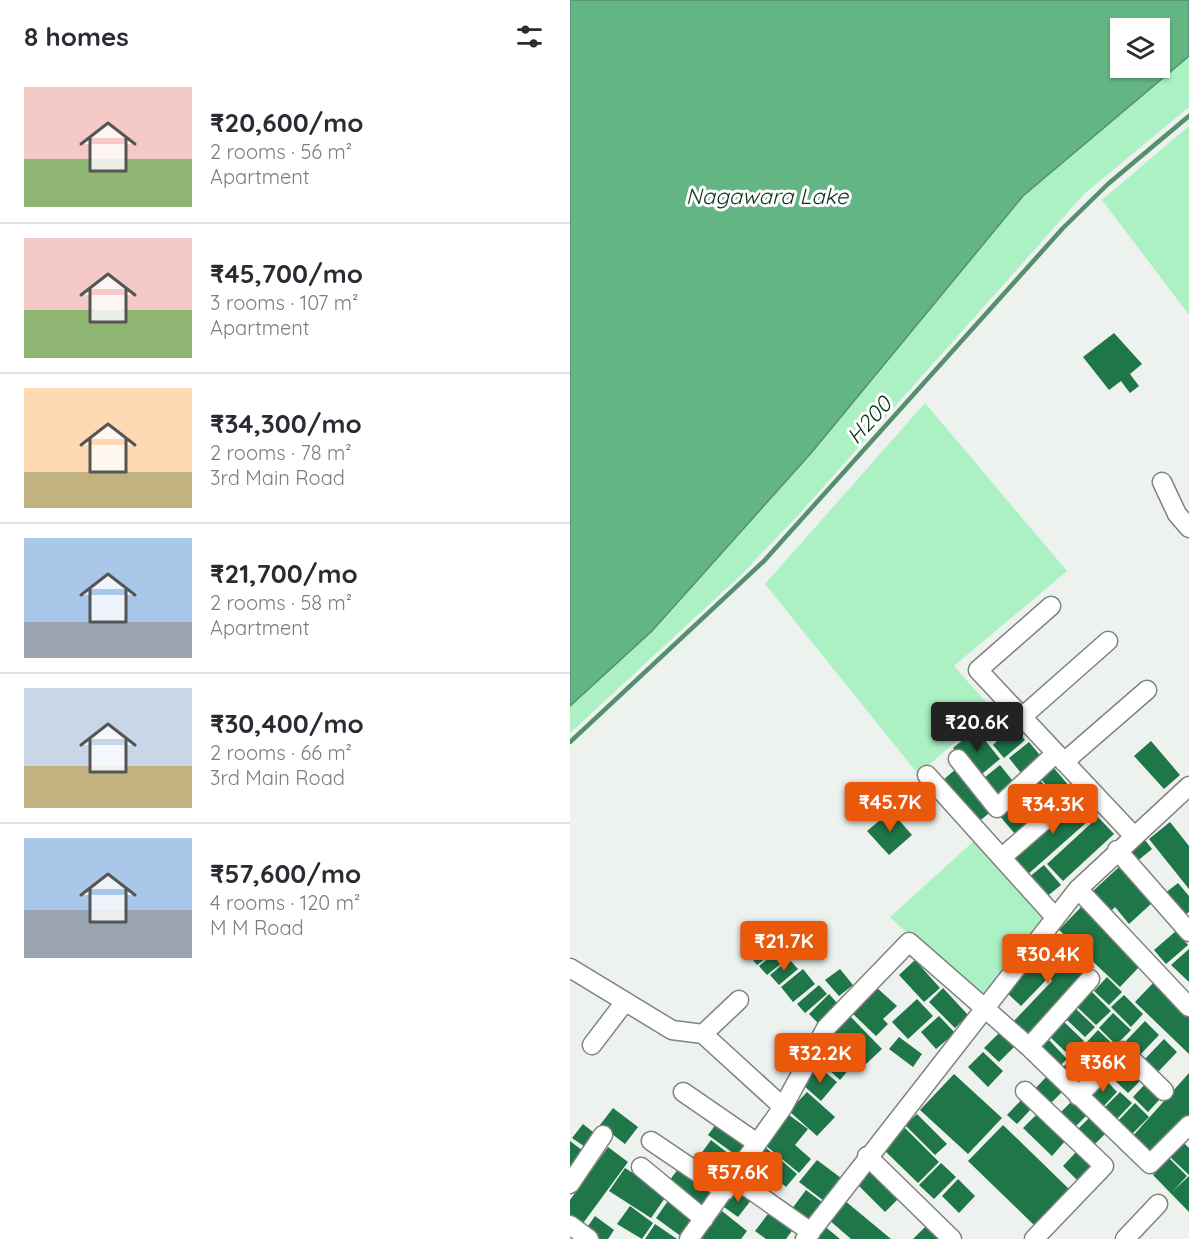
<!DOCTYPE html>
<html lang="en">
<head>
<meta charset="utf-8">
<style>
	:root { --surface:#fff; --page:#f7f7f7; --text:#2b2b33; --muted:#7c7c81; --line:#e1e1e2; --accent:#ea580c }
	body { margin:0; font-family:Quicksand,sans-serif; background:var(--page); color:var(--text); height:100vh; display:flex; flex-direction:column; font-size:22px; white-space:nowrap }
	* { box-sizing:border-box; margin:0 }
	p { font-size:20px; color:var(--muted) }
	.icon { flex:none; width:33px; height:33px; fill:none; stroke:currentColor; stroke-width:2; stroke-linecap:round; stroke-linejoin:round }
	.map { position:relative; flex:1; overflow:hidden }
	.panel { display:flex; flex-direction:column; background:var(--surface); width:570px }
	.panel>* { flex:none }
	.buttons { position:absolute; left:540px; top:18px; display:grid; gap:12px }
	.buttons a { display:grid; place-items:center; width:60px; height:60px; border-radius:0px; background:var(--surface); box-shadow:0 2px 4px #0004; font-size:30px }
	.price { position:absolute; translate:-50% -51px; padding:0 14px; border-radius:6px; background:var(--accent); color:#fff; font-size:20px; line-height:39px; filter:drop-shadow(0 2px 3px #0008) }
	.price::after { content:''; position:absolute; left:50%; top:36px; width:18px; height:14px; margin-left:-9px; background:inherit; clip-path:polygon(0 0,100% 0,50% 100%) }
	.price.current { background:#222; color:#fff }
	ul { padding:0; list-style:none }
	li { display:flex; align-items:center; gap:18px; height:150px; padding:0 24px }
	li+li { border-top:2px solid var(--line) }
	li span { display:grid; place-items:center; flex:none; width:168px; height:120px; border-radius:0px; color:#555 }
	li>.icon { margin-inline-start:auto }
	span .icon { width:72px; height:72px; fill:#fffc; stroke-width:1 }
	li b { font-size:26px }
	h2 { display:flex; justify-content:space-between; align-items:center; height:72px; padding:0 24px; font-size:26px }
	main { display:flex; flex:1; min-height:0 }
	.map>svg:first-child { display:block }
	.green { fill:#abf1c4 }
	.water { fill:#64b584; stroke:#558f6c; stroke-width:1.5; fill-rule:evenodd }
	.lines { fill:none; stroke-linecap:round; stroke-linejoin:round }
	.stream { stroke:#558f6c; stroke-width:4.5 }
	.building { fill:#1e7649 }
	.street-casing { stroke:#7f8380; stroke-width:21 }
	.street { stroke:#fff; stroke-width:18 }
	.labels { text-anchor:middle; stroke-width:6; stroke-linejoin:round; paint-order:stroke }
	.water-label { font-size:22px; font-style:italic; fill:#0e321e; stroke:#fff }
</style>
</head>
<body>
<main>
<section class="panel">
<h2>8 homes<svg class="icon" aria-label="filters" viewBox="0 0 24 24"><path d="M4 7h16M4 17h16"/><circle cx="9" cy="7" r="2"/><circle cx="15" cy="17" r="2"/></svg></h2>
<ul>
<li><span style="background:linear-gradient(#f6c9c9 60%,#8fb573 0)"><svg class="icon" aria-label="home" viewBox="0 0 24 24"><path d="M3 11l9-7 9 7M6 9v11h12V9"/></svg></span><div><b>₹20,600/mo</b><p>2 rooms · 56 m²</p><p>Apartment</p></div></li>
<li><span style="background:linear-gradient(#f6c9c9 60%,#8fb573 0)"><svg class="icon" aria-label="home" viewBox="0 0 24 24"><path d="M3 11l9-7 9 7M6 9v11h12V9"/></svg></span><div><b>₹45,700/mo</b><p>3 rooms · 107 m²</p><p>Apartment</p></div></li>
<li><span style="background:linear-gradient(#ffd9b3 70%,#c2b280 0)"><svg class="icon" aria-label="home" viewBox="0 0 24 24"><path d="M3 11l9-7 9 7M6 9v11h12V9"/></svg></span><div><b>₹34,300/mo</b><p>2 rooms · 78 m²</p><p>3rd Main Road</p></div></li>
<li><span style="background:linear-gradient(#a9c7e8 70%,#9aa5b1 0)"><svg class="icon" aria-label="home" viewBox="0 0 24 24"><path d="M3 11l9-7 9 7M6 9v11h12V9"/></svg></span><div><b>₹21,700/mo</b><p>2 rooms · 58 m²</p><p>Apartment</p></div></li>
<li><span style="background:linear-gradient(#c9d6e8 65%,#c2b280 0)"><svg class="icon" aria-label="home" viewBox="0 0 24 24"><path d="M3 11l9-7 9 7M6 9v11h12V9"/></svg></span><div><b>₹30,400/mo</b><p>2 rooms · 66 m²</p><p>3rd Main Road</p></div></li>
<li><span style="background:linear-gradient(#a9c7e8 60%,#9aa5b1 0)"><svg class="icon" aria-label="home" viewBox="0 0 24 24"><path d="M3 11l9-7 9 7M6 9v11h12V9"/></svg></span><div><b>₹57,600/mo</b><p>4 rooms · 120 m²</p><p>M M Road</p></div></li>
</ul>
</section>
<div class="map">
<svg width="619" height="1239" viewBox="0 0 619 1239">
	<rect width="100%" height="100%" fill="#edf2ef"/>
	<path class="green" d="M619,56v51l-105,87 -284,319 -58,61 -172,159v-27l82,-75 160,-179 211,-256z
		M619,126v189l-87,-115z
		M355,403l142,168 -113,95 39,44 -75,64 -153,-190z
		M405,840l74,77 -69,85 -90,-85z"/>
	<path class="water" d="M0,0h619v56l-166,140 -211,256 -160,179 -82,75zM550,28h40v40h-40z"/>
	<g class="lines">
		<path class="stream" d="M0,742l194,-181 299,-333 45,-44 81,-68"/>
	</g>
	<path class="building" d="M544,333l28,31 -12,10 9,12 -9,7 -9,-12 -12,9 -26,-33z
		M431,710l24,30 -21,18 -11,-13 4,-4 -14,-16z
		M406,729l24,30 -23,19 -24,-30z
		M581,741l29,34 -16,14 -30,-33z
		M459,742l15,18 -20,17 -15,-19z
		M430,765l16,20 -21,17 -16,-20z
		M483,767l17,20 -13,11 -17,-20z
		M387,768l35,43 -14,11 -36,-41z
		M470,780l16,19 -41,35 -16,-19z
		M509,794l17,20 -69,61 -17,-19z
		M321,811l21,24 -23,20 -22,-24z
		M528,817l16,17 -51,47 -16,-17z
		M600,822l19,24v43l-40,-50z
		M575,840l7,9 -17,14 -7,-9z
		M474,865l17,20 -16,13 -17,-20z
		M549,867l33,36 -23,21 -14,-17 -4,4 -18,-20z
		M608,883l11,13v16l-7,5 -18,-23z
		M511,907l59,59 -20,21 -61,-57z
		M190,928l17,21 -20,16 -17,-21z
		M606,931l12,14 -22,19 -12,-14z
		M491,935l12,12 -19,20 3,3 18,-22 19,19 -64,73 -18,-17 40,-42 -3,-4 -28,29 -15,-14z
		M619,949v33l-18,-17z
		M209,950l8,9 -20,16 -8,-9z
		M219,959l9,10 -19,16 -9,-10z
		M345,960l25,28 -16,14 -25,-27z
		M233,969l12,15 -22,18 -12,-15z
		M270,969l13,16 -14,11 -14,-16z
		M537,977l15,15 -13,13 -15,-14z
		M584,982l35,32v40l-54,-52z
		M249,985l8,9 -22,19 -8,-9z
		M306,987l21,19 -14,13 5,5 -12,12 -25,-24z
		M373,988l25,27 -13,13 -26,-26z
		M521,991l20,20 -15,14 -20,-19z
		M259,994l10,11 -19,20 -11,-11z
		M554,995l19,19 -12,13 -20,-20z
		M347,999l16,17 -25,23 -16,-17z
		M505,1008l20,19 -10,10 -20,-19z
		M543,1013l18,17 -15,15 -17,-17z
		M279,1015l33,34 -17,16 -33,-33z
		M369,1016l16,17 -19,16 -15,-17z
		M575,1021l14,14 -21,22 -14,-14z
		M494,1022l20,19 -14,15 -20,-19z
		M432,1030l15,14 -18,18 -15,-14z
		M528,1030l20,19 -13,13 -19,-19z
		M329,1037l23,17 -9,13 -24,-18z
		M594,1039l13,13 -20,21 -13,-13z
		M479,1040l18,19 -7,7 -19,-18z
		M514,1047l18,17 -21,21 -18,-18z
		M259,1048l22,19 -11,13 -22,-20z
		M413,1052l20,19 -15,16 -20,-20z
		M554,1062l18,17 -14,14 -18,-17z
		M249,1067l18,15 -16,19 -18,-16z
		M619,1073v45l-37,38 -20,-19z
		M384,1074l48,44 -34,36 -48,-44z
		M479,1074l16,15 -17,17 -15,-15z
		M534,1078l13,14 -15,16 -14,-14z
		M576,1083l15,15 -13,14 -15,-15z
		M237,1092l28,25 -18,19 -28,-25z
		M550,1092l12,11 -16,17 -12,-12z
		M454,1097l10,9 -17,18 -10,-9z
		M504,1099l15,14 -18,18 -15,-14z
		M565,1103l14,14 -17,17 -14,-13z
		M43,1108l25,19 -13,17 -25,-19z
		M468,1113l28,27 -14,16 -29,-28z
		M347,1114l30,30 -12,11 -30,-30z
		M219,1115l19,14 -13,16 16,14 -12,14 -34,-28z
		M521,1116l16,16 -16,16 -16,-16z
		M149,1120l31,24 -10,14 -32,-23z
		M13,1124l15,12 -10,13 -16,-11z
		M433,1125l66,64 -35,36 -66,-64z
		M335,1128l34,34 -21,21 -34,-33z
		M141,1140l27,21 -10,13 -12,-9 -6,8 -15,-11z
		M0,1141l17,13 -11,15 -6,-4z
		M613,1142l6,6v27l-20,-19z
		M38,1147l20,15 -47,64 -11,-9v-17z
		M195,1147l14,12 -10,12 -14,-11z
		M508,1150l18,18 -15,16 -18,-18z
		M599,1158l18,18 -14,15 16,-15v36l-36,-37z
		M211,1160l16,14 -11,13 -16,-13z
		M247,1160l24,18 -17,23 -25,-19z
		M184,1163l14,11 -14,17 -14,-12z
		M371,1163l15,14 -22,22 -15,-14z
		M112,1164l35,26 -13,17 -35,-26z
		M55,1168l42,27 -16,23 -42,-27z
		M300,1169l29,29 -14,14 -29,-29z
		M388,1179l17,17 -16,17 -17,-17z
		M168,1188l14,11 -14,18 -14,-10z
		M236,1190l16,12 -15,20 -16,-12z
		M100,1198l26,18 -14,21 -26,-19z
		M274,1200l47,39h-40l-23,-20z
		M60,1206l23,17 -11,16 -25,-15z
		M201,1210l23,18 -8,11h-20l-11,-8z
		M152,1211l25,20 -6,8h-38l-2,-1z
		M25,1216l19,14 -6,9h-8l-14,-10z
		M85,1224l22,15h-32z
		M253,1225l17,14h-29z
		M355,1227l13,12h-25z"/>
	<g class="lines">
		<g class="street-casing">
			<path id="street" d="M592,482l15,32 12,14
				M481,606l-73,64 155,165
				M452,717l86,-76
				M388,759l39,49 59,-55
				M494,762l83,-72
				M357,775l128,142
				M547,850l72,82
				M438,852l77,-67
				M508,889l111,118
				M0,968l102,62 31,4 80,73
				M133,1034l36,-34
				M22,1045l32,-42
				M459,1047l61,-68
				M455,1091l79,75 -70,73
				M113,1092l74,51
				M508,1096l45,-45 41,40
				M81,1141l74,50
				M297,1156l85,83
				M71,1167l63,52
				M164,1178l77,54
				M0,1184l33,-49
				M0,1225l19,14
				M119,1239l94,-132 43,-79 83,-86 120,105 121,117 39,-39
				M235,1239l273,-350 111,-103
				M555,1239l33,-35"/>
		</g>
		<use href="#street" class="street"/>
	</g>
	<g class="labels">
		<g class="water-label">
			<text x="197" y="204">Nagawara Lake</text>
			<text transform="translate(299 420) rotate(-48)" y="8">H200</text>
		</g>
	</g>
</svg>
<div class="buttons">
<a><svg class="icon" aria-label="layers" viewBox="0 0 24 24"><path d="M12 4l9 5-9 5-9-5zM3 14l9 5 9-5"/></svg></a>
</div>
<b class="price current" style="left:407px;top:753px">₹20.6K</b>
<b class="price" style="left:320px;top:833px">₹45.7K</b>
<b class="price" style="left:483px;top:835px">₹34.3K</b>
<b class="price" style="left:214px;top:972px">₹21.7K</b>
<b class="price" style="left:478px;top:985px">₹30.4K</b>
<b class="price" style="left:250px;top:1084px">₹32.2K</b>
<b class="price" style="left:533px;top:1093px">₹36K</b>
<b class="price" style="left:168px;top:1203px">₹57.6K</b>
</div>
</main>
</body>
</html>
